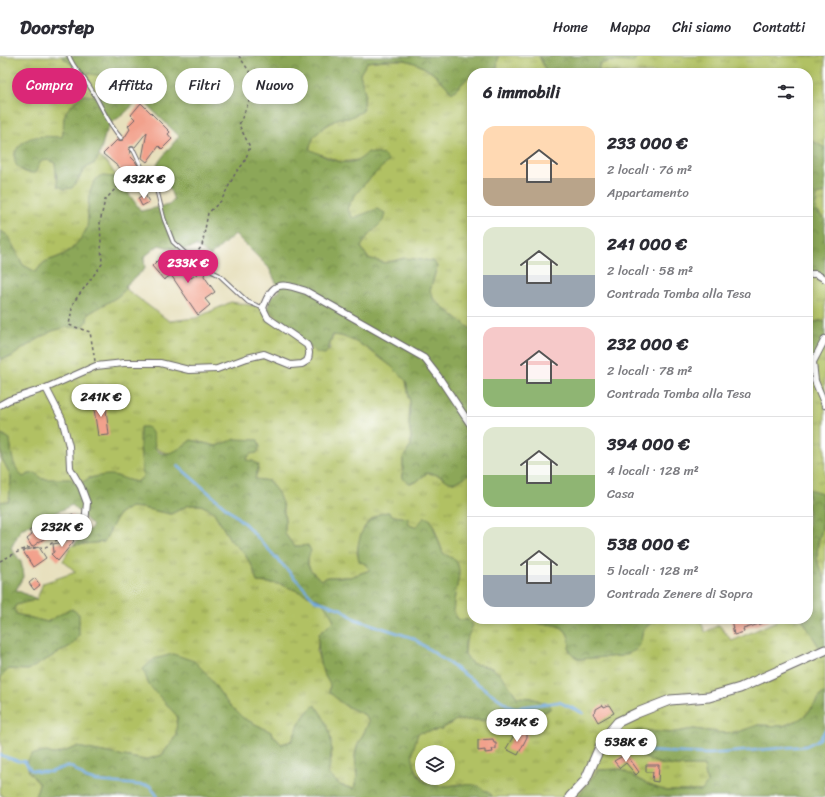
<!DOCTYPE html>
<html lang="it">
<head>
<meta charset="utf-8">
<style>
	:root { --surface:#fff; --page:#f7f7f7; --text:#2b2b33; --muted:#7c7c81; --line:#e1e1e2; --accent:#db2777 }
	body { margin:0; font-family:Sriracha,sans-serif; background:var(--page); color:var(--text); height:100vh; display:flex; flex-direction:column; font-size:15px; white-space:nowrap }
	* { box-sizing:border-box; margin:0 }
	p { font-size:13px; color:var(--muted) }
	.icon { flex:none; width:22px; height:22px; fill:none; stroke:currentColor; stroke-width:2; stroke-linecap:round; stroke-linejoin:round }
	.map { position:relative; flex:1; overflow:hidden }
	.details { position:absolute; left:467px; top:12px; width:346px; height:556px; display:flex; flex-direction:column; background:var(--surface); border-radius:16px; box-shadow:0 2px 6px #0003 }
	.details>* { flex:none }
	.hud { position:absolute; left:12px; top:12px; width:380px; height:36px; display:flex; gap:8px }
	.controls { position:absolute; left:415px; top:689px; display:grid; gap:8px }
	.controls a { display:grid; place-items:center; width:40px; height:40px; border-radius:50%; background:var(--surface); box-shadow:0 2px 6px #0003; font-size:20px }
	.price { position:absolute; translate:-50% -34px; padding:0 9px; border-radius:14px; background:#fff; color:#222; font-size:13px; line-height:26px; filter:drop-shadow(0 1px 2px #0008) }
	.price::after { content:''; position:absolute; left:50%; top:24px; width:12px; height:9px; margin-left:-6px; background:inherit; clip-path:polygon(0 0,100% 0,50% 100%) }
	.price.current { background:var(--accent); color:#fff }
	ul { padding:0; list-style:none }
	li { display:flex; align-items:center; gap:12px; height:100px; padding:0 16px }
	li+li { border-top:1px solid var(--line) }
	li span { display:grid; place-items:center; flex:none; width:112px; height:80px; border-radius:12px; color:#555 }
	li>.icon { margin-inline-start:auto }
	span .icon { width:48px; height:48px; fill:#fffc; stroke-width:1 }
	li b { font-size:17px }
	h2 { display:flex; justify-content:space-between; align-items:center; height:48px; padding:0 16px; font-size:17px }
	.tag { padding:0 14px; border-radius:18px; background:var(--surface); box-shadow:0 2px 6px #0003; font-size:14px; line-height:36px }
	.tag.current { background:var(--accent); color:#fff }
	header { display:flex; align-items:center; gap:24px; box-sizing:border-box; height:56px; padding:0 20px; background:var(--surface); border-bottom:1px solid var(--line) }
	header strong { font-size:19px }
	nav { display:flex; gap:22px; margin-inline-start:auto; font-size:14px }
	.map>svg:first-child { display:block }
	.grass { fill:url(#grass-tufts); stroke:#6a724f; fill-rule:evenodd }
	.forest { fill:url(#forest-crowns); stroke:#57644a }
	.lines { fill:none; stroke-linecap:round; stroke-linejoin:round }
	.stream { stroke:#72abe1; stroke-width:2.5 }
	.building { fill:#f2a18c }
	.lane-casing { stroke:#676468; stroke-width:5 }
	.street-casing { stroke:#676468; stroke-width:8 }
	.secondary-casing { stroke:#676468; stroke-width:11 }
	.path { stroke:#676468; stroke-width:1.5; stroke-dasharray:3 3; stroke-linecap:butt }
	.lane { stroke:#fff; stroke-width:3 }
	.street { stroke:#fff; stroke-width:6 }
	.secondary { stroke:#fff; stroke-width:9 }
</style>
</head>
<body>
<header>
<strong>Doorstep</strong>
<nav><a>Home</a><a>Mappa</a><a>Chi siamo</a><a>Contatti</a></nav>
</header>
<div class="map">
<svg width="825" height="741" viewBox="0 0 825 741">
	<defs>
		<pattern id="grass-tufts" width="24" height="20" patternUnits="userSpaceOnUse"><rect width="24" height="20" fill="#b1c163"/><path d="M3 7l-1-3M5 7V3M7 7l1-3M15 17l-1-3M17 17v-4M19 17l1-3" fill="none" stroke="#909c53"/></pattern>
		<pattern id="forest-crowns" width="20" height="18" patternUnits="userSpaceOnUse"><rect width="20" height="18" fill="#8ca759"/><path d="M2 6a3 3 0 1 1 6 0M12 15a3 3 0 1 1 6 0" fill="none" stroke="#72884b"/></pattern>
	</defs>
	<rect width="100%" height="100%" fill="#fff"/>
	<filter id="ink" filterUnits="userSpaceOnUse"><feTurbulence type="fractalNoise" baseFrequency=".025" numOctaves="2"/><feDisplacementMap in="SourceGraphic" scale="8" xChannelSelector="R" yChannelSelector="G"/><feConvolveMatrix kernelMatrix="1 2 1 2 8 2 1 2 1" color-interpolation-filters="sRGB"/></filter>
	<filter id="wash" filterUnits="userSpaceOnUse"><feTurbulence type="fractalNoise" baseFrequency=".012" numOctaves="4" result="noise"/><feDisplacementMap in="SourceGraphic" scale="16" xChannelSelector="R" yChannelSelector="G"/><feGaussianBlur stdDeviation="0.9" result="paint"/><feColorMatrix in="noise" values="0 0 0 0 0 0 0 0 0 0 0 0 0 0 0 0 0 1.4 0 .05"/><feComposite in="paint" operator="in"/></filter>
	<g filter="url(#wash)">
		<rect width="100%" height="100%" fill="#e7e0bd"/>
		<path class="grass" d="M0,0h62l1,2 25,15 15,1 7,4 1,15 -7,3 -22,-1c-6,6 -17,14 -18,23 -1,7 0,13 -2,20 -13,-1 -24,-3 -35,2 -17,8 -16,28 1,33l10,-6 3,-7h8l6,3 1,8v7l20,5c6,-10 9,-16 19,-20l4,-7 9,8 9,13 -17,-1c-12,9 -12,27 -12,42 0,4 0,9 -2,12 -6,11 -16,23 -28,27 -12,5 -13,2 -22,15l-13,-7 -15,-29 -8,-6z
			M498,0h41l8,17h-58l8,-2z
			M636,0h189v92l-17,-10v-65h-190l-20,-2 1,-7 12,-3 23,1z
			M385,4c6,0 12,0 19,0 18,3 37,18 48,33l20,-19v256l-38,-30 -4,-9 7,-24 -4,-6 -28,-3 -20,5 -17,-5 -7,-11 6,-10 16,-16 -20,-5 -11,3 -5,-11c8,-17 27,-34 41,-47l-30,-1 -17,2 -32,-12 5,-14 6,-6 19,-12h10l16,-25 -5,-19 7,-12z
			M825,137v27l-10,-11 2,-14z
			M808,219l17,2v45l-5,-1 -12,2z
			M126,233l43,32 27,-3 35,-16 37,6 49,45 13,-4v-7l4,-7 7,1 13,5 13,7 24,18 15,15 4,21 -1,22 2,14v8l-8,12v21l6,4 7,-1 11,-9c5,1 9,1 13,3 5,2 8,8 15,6 5,-1 11,-7 17,-8v145h58c11,8 17,3 28,7 10,3 13,14 11,23l10,10 43,-3 18,-11c1,-5 2,-12 4,-15 10,-16 40,-11 56,-11l5,13 14,-7 13,16 49,-22h21l22,36h1v38l-3,1 -15,20 -7,5 -17,7 -25,-1 -20,7 -15,1 -29,-4 -25,4 -29,-3 -4,23 23,11 16,2h29l3,17 -4,8h-37l-17,-6 -29,-16 -22,1 -20,27h-86l-1,-3 -31,-10 -20,3 -12,-4 -7,-4 -9,-18 1,-11 5,-18 24,-3 14,-9h72l22,-11v-4l-18,-7 -15,-1 -14,-20 -11,-9 -21,-5 -6,-9 3,-34h-11c-11,-17 9,-44 -1,-59 -3,-3 -9,-5 -13,-8l-9,-26 -9,-10 -10,10 -6,-1 -8,-9 -7,-1 -6,-4c-21,2 -29,23 -31,42l13,16 -20,7h-22l-7,3 -10,-10 -3,-5v-8l-7,-11h-7l-9,-12v-14l-2,-14 -14,-25 -14,-2 4,-14 -13,-5 4,-6 -21,-13 -13,5 -25,-6c-12,9 -22,20 -36,7l-1,-8 -14,10 3,28 -6,5 -14,-3 -6,-3h-14l-14,2 -6,5 -6,1 -21,-4 -15,-1 -12,-5 -6,4 -5,-6 -6,-12 -1,-14 -7,-11 -4,-1v-75l11,-2 14,-10 27,-16 15,-4h16l4,-6 1,-7 29,-17zM422,696h26v26h-26z
			M825,289v235l-7,-16 -1,-7 1,-15 4,-13 1,-28 -8,-9 -7,-2 2,-15 -2,-4v-79h5l-2,-19 7,-17z
			M0,394l2,2v7l7,13 2,6 -2,24h-9z
			M189,449h12l12,6 18,30 13,12 9,15 4,14 23,2 40,16 9,11 6,10 -16,13 -2,18 6,21 21,32 21,10 4,7 -12,25 -2,8 2,22 -3,12 -14,-4 -13,-11 5,-18 -17,-50c-12,6 -18,23 -23,35l-11,3 -10,-12 -28,-14 -17,-17 -9,-12 -50,14 10,13 -1,20 -14,19 -17,5 -68,-13 -16,6 -8,1 -6,-2 -18,20 10,12 -4,13h-32l-3,-3v-37h1l1,-12 -2,-4 1,-64 8,-8 19,1 44,-25 -16,-28 -9,5 -31,-8 -2,-5 2,-4 21,-6 6,-16 33,-11 -13,-11 7,-13 3,-3 31,-3 14,-27 12,-8 12,1 29,6z"/>
		<path class="forest" d="M62,0h436l-1,15 -8,2h-17v1l-20,19c-11,-15 -29,-30 -48,-33 -12,-1 -25,0 -37,2l-7,12 5,19 -2,18 -14,7h-10l-12,7 -13,11 -5,13c15,7 32,18 49,11 3,-1 7,-5 10,-8l16,3 5,6c-15,13 -34,30 -42,48l6,9 24,-9 8,4 -2,8 -16,16 -6,10 7,11 17,5 20,-5 28,3 4,5 -7,25 4,9 38,30v144c-6,1 -12,7 -17,8 -7,2 -10,-4 -15,-6 -4,-2 -8,-2 -13,-3l-11,9 -7,1 -6,-4v-21l8,-12v-8l-2,-14 1,-22 -4,-21 -15,-15 -24,-18 -13,-7 -13,-5 -8,-1c-4,7 -3,13 -8,19l-8,-1 -49,-45c1,-9 4,-13 12,-17l-11,-23 -34,-34 -25,22 -14,-10c-14,6 -23,3 -37,-1l-15,12 1,12 -20,17 1,3 -9,8 -29,17 -1,7 -4,6h-16l-15,4 -27,16 -14,10 -11,2v-129l8,6 15,29 13,7c9,-13 10,-10 22,-15 12,-4 22,-16 28,-27 2,-3 1,-8 2,-12 0,-15 0,-33 12,-42l17,1 24,34 28,-6 5,-5 -9,-23 -8,-13 22,-28 -39,-38 -16,16 -13,9 -6,12 -6,21 -4,7c-14,5 -14,15 -23,25l-8,1 -6,-3 -3,-23 -6,-3 -8,1 -6,12c-22,1 -28,-20 -10,-32 11,-7 24,-4 37,-4 2,-6 1,-12 2,-19 1,-9 12,-17 18,-23l22,1 7,-3 -1,-15c-8,-4 -14,-2 -22,-5 -5,-1 -23,-12 -26,-17z
			M539,0h97l-2,6 -23,-1 -12,3v7l19,2h-71z
			M808,83l17,9v45l-8,2 -2,14 10,11v57l-17,-2z
			M820,265l5,1v23l-7,11 -7,17 2,19h-5v-69z
			M140,371h7c5,4 6,7 7,14 1,2 0,4 1,6 8,16 28,-1 36,-7l25,6 20,-7 22,1 2,7 -3,6 -7,1 -4,6 7,1 6,4 -4,14 14,2 9,12 5,13 2,14v14l9,12h7l7,-1 3,6c-8,15 0,20 10,29l7,-3h22l20,-7 -5,-6 -6,-3c-5,-20 6,-47 29,-49l6,4 14,2 1,7 6,2 10,-10 6,3 12,33c4,3 10,5 13,8 10,15 -10,42 1,59h11l5,5 -8,18v11l6,9 21,5 11,9 14,20 15,1 18,7v4l-22,11h-72l-14,9 -24,4c-5,18 -9,22 0,41 11,22 41,6 60,12 2,1 5,4 8,5 3,2 5,3 6,6h-457l4,-13 -10,-12 -3,-10 6,-8 15,-2 6,2 7,-1 17,-6 68,13 17,-5 14,-19 1,-20 -28,-31 -6,-16 11,-10 19,-5 21,7 12,12 20,28 17,17 28,14 10,12 11,-3c5,-12 11,-28 23,-36 18,23 19,41 13,69l12,11 14,4 3,-12 -2,-22 2,-8 12,-25 -4,-7 -21,-10 -15,-13 1,-7c-11,-19 -13,-29 -11,-51l15,-13 -5,-10 -9,-11 -40,-16 -23,-2 -4,-14 -9,-15 -13,-12 -18,-30 -12,-6h-12l-18,9 -29,-6 -12,-1 -12,8 -14,27 -31,3 20,-19 -21,-21 -51,24 -10,19 10,14 3,13 -8,15 21,9 -21,6 -2,4 2,5 31,8 19,-11 6,-2 7,5v22l-7,9 -44,25 -19,-1 -8,8 -1,4v-179l9,-1 2,-23 -2,-6 -7,-13 -2,-25 4,1 6,4c2,16 1,25 13,38l6,-3 7,-1 6,6h29l6,5c5,-1 7,-3 11,-5 3,-2 17,-4 22,-4 9,0 18,6 27,7l6,-5 -3,-34z
			M808,415l2,4 -2,14 14,4v36l-4,13 -1,15 1,7 7,16v75h-1l-22,-36h6z
			M530,563h128l-10,6 -5,5 -3,15 -4,5 -14,6 -43,3 -7,-4 -3,-6c2,-10 -1,-20 -11,-23 -11,-4 -17,1 -28,-7z
			M823,637h2v104h-247l20,-27 22,-1 29,16 17,6h36l5,-8 -3,-17c-32,0 -50,2 -76,-20v-13l12,-3 29,3 25,-4 29,4 15,-1 20,-7 25,1 17,-7 7,-5z"/>
		<g class="lines">
			<path class="stream" d="M178,410l68,59 69,75 26,9 14,10 58,19 99,70 47,-6 24,11
				M607,684l36,11 66,3 97,-8 14,-7 5,-9
				M0,699l18,6h6l7,9 9,2h11l16,-6 6,2 13,10 10,3 54,5 8,11"/>
		</g>
		<g id="blocks">
			<path class="building" d="M141,47l29,29 -2,2 4,5 -10,10 -3,-3 -12,16 -5,-4 5,-26 -12,15h-5l-1,2 2,3 -2,3 6,6 4,6 -11,11 -9,-8 2,-1 -18,-15 14,-14 1,1 5,-1 7,-11 -2,-3 7,-7 -4,-4z
				M145,138l4,8 -7,4 -4,-8z
				M158,204l8,8 11,-8 14,18 12,-8 2,2 -1,4 11,16 -10,7 5,6 -12,10 -27,-40 -7,5 -12,-14z
				M105,344l4,35 -11,1 -5,-34z
				M73,458l2,16 6,1 1,2 -6,4 1,2 -9,-15 -17,8 1,1 -20,14 -5,-8 5,-4 -3,-4 17,-10 2,4z
				M70,481l4,4 -16,20 -7,-7 3,-2 -1,-8 11,-2z
				M39,491l7,11 -13,9 -10,-16z
				M35,522l5,7 -6,5 -5,-7z
				M731,563h38v2l-26,8 1,3 -10,3z
				M603,649l1,2 5,-2 5,8 -16,9 -5,-9 3,-2v-2z
				M520,675l7,3v3l-9,18 -12,-6 8,-14 3,1z
				M493,683l1,4h2v6h-4l1,3 -8,1v-3l-7,1v-11z
				M626,698l13,18 -3,3 -10,-12 -6,5 -6,-7z
				M646,709h13l-1,17 -6,-1 1,-9h-7z"/>
		</g>
	</g>
	<g filter="url(#ink)">
		<use href="#blocks" fill-opacity="0" stroke="#676468" stroke-width="1"/>
		<g class="lines">
			<g class="lane-casing">
				<path id="lane" d="M69,0c4,12 14,20 21,31 11,17 17,36 31,51
					M132,93l2,2 11,23 10,9 9,36 9,23 24,22 22,11 29,27 15,6"/>
			</g>
			<g class="street-casing">
				<path id="street" d="M808,218h8l9,5
					M825,283l-12,23 2,19 10,24
					M46,332l16,31 7,27 1,22 11,19 6,16 -2,20 -5,4
					M0,349l9,-5 37,-12 50,-22 28,-3h36l29,7 28,-1 30,-11 17,-4 27,11 11,-1 5,-3c3,-6 3,-10 0,-16l-39,-27 -5,-10c10,-28 18,-25 43,-17l118,67 14,18 34,51"/>
			</g>
			<g class="secondary-casing">
				<path id="secondary" d="M570,741l15,-16 18,-41 15,-18 19,-9 33,-13 39,-3 31,-9 85,-38"/>
			</g>
			<path class="path" d="M195,199l7,-9 6,-33 13,-12 15,-29 8,-9 6,-16 -11,-22 14,-33 -2,-18 -12,-18
				M95,305l-5,-29 -21,-7 4,-22 29,-39 -2,-42 5,-22 14,-15 19,-2 5,-6
				M0,505l26,-13 20,-1 28,-18"/>
			<use href="#lane" class="lane"/>
			<use href="#street" class="street"/>
			<use href="#secondary" class="secondary"/>
		</g>
	</g>
</svg>
<div class="controls">
<a><svg class="icon" aria-label="layers" viewBox="0 0 24 24"><path d="M12 4l9 5-9 5-9-5zM3 14l9 5 9-5"/></svg></a>
</div>
<b class="price" style="left:144px;top:144px">432K €</b>
<b class="price current" style="left:188px;top:228px">233K €</b>
<b class="price" style="left:101px;top:362px">241K €</b>
<b class="price" style="left:62px;top:492px">232K €</b>
<b class="price" style="left:517px;top:687px">394K €</b>
<b class="price" style="left:626px;top:707px">538K €</b>
<div class="hud">
<a class="tag current">Compra</a>
<a class="tag">Affitta</a>
<a class="tag">Filtri</a>
<a class="tag">Nuovo</a>
</div>
<section class="details">
<h2>6 immobili<svg class="icon" aria-label="filters" viewBox="0 0 24 24"><path d="M4 7h16M4 17h16"/><circle cx="9" cy="7" r="2"/><circle cx="15" cy="17" r="2"/></svg></h2>
<ul>
<li><span style="background:linear-gradient(#ffd9b3 65%,#b9a48a 0)"><svg class="icon" aria-label="home" viewBox="0 0 24 24"><path d="M3 11l9-7 9 7M6 9v11h12V9"/></svg></span><div><b>233 000 €</b><p>2 locali · 76 m²</p><p>Appartamento</p></div></li>
<li><span style="background:linear-gradient(#dfe7d0 60%,#9aa5b1 0)"><svg class="icon" aria-label="home" viewBox="0 0 24 24"><path d="M3 11l9-7 9 7M6 9v11h12V9"/></svg></span><div><b>241 000 €</b><p>2 locali · 58 m²</p><p>Contrada Tomba alla Tesa</p></div></li>
<li><span style="background:linear-gradient(#f6c9c9 65%,#8fb573 0)"><svg class="icon" aria-label="home" viewBox="0 0 24 24"><path d="M3 11l9-7 9 7M6 9v11h12V9"/></svg></span><div><b>232 000 €</b><p>2 locali · 78 m²</p><p>Contrada Tomba alla Tesa</p></div></li>
<li><span style="background:linear-gradient(#dfe7d0 60%,#8fb573 0)"><svg class="icon" aria-label="home" viewBox="0 0 24 24"><path d="M3 11l9-7 9 7M6 9v11h12V9"/></svg></span><div><b>394 000 €</b><p>4 locali · 128 m²</p><p>Casa</p></div></li>
<li><span style="background:linear-gradient(#dfe7d0 60%,#9aa5b1 0)"><svg class="icon" aria-label="home" viewBox="0 0 24 24"><path d="M3 11l9-7 9 7M6 9v11h12V9"/></svg></span><div><b>538 000 €</b><p>5 locali · 128 m²</p><p>Contrada Zenere di Sopra</p></div></li>
</ul>
</section>
</div>
</body>
</html>
